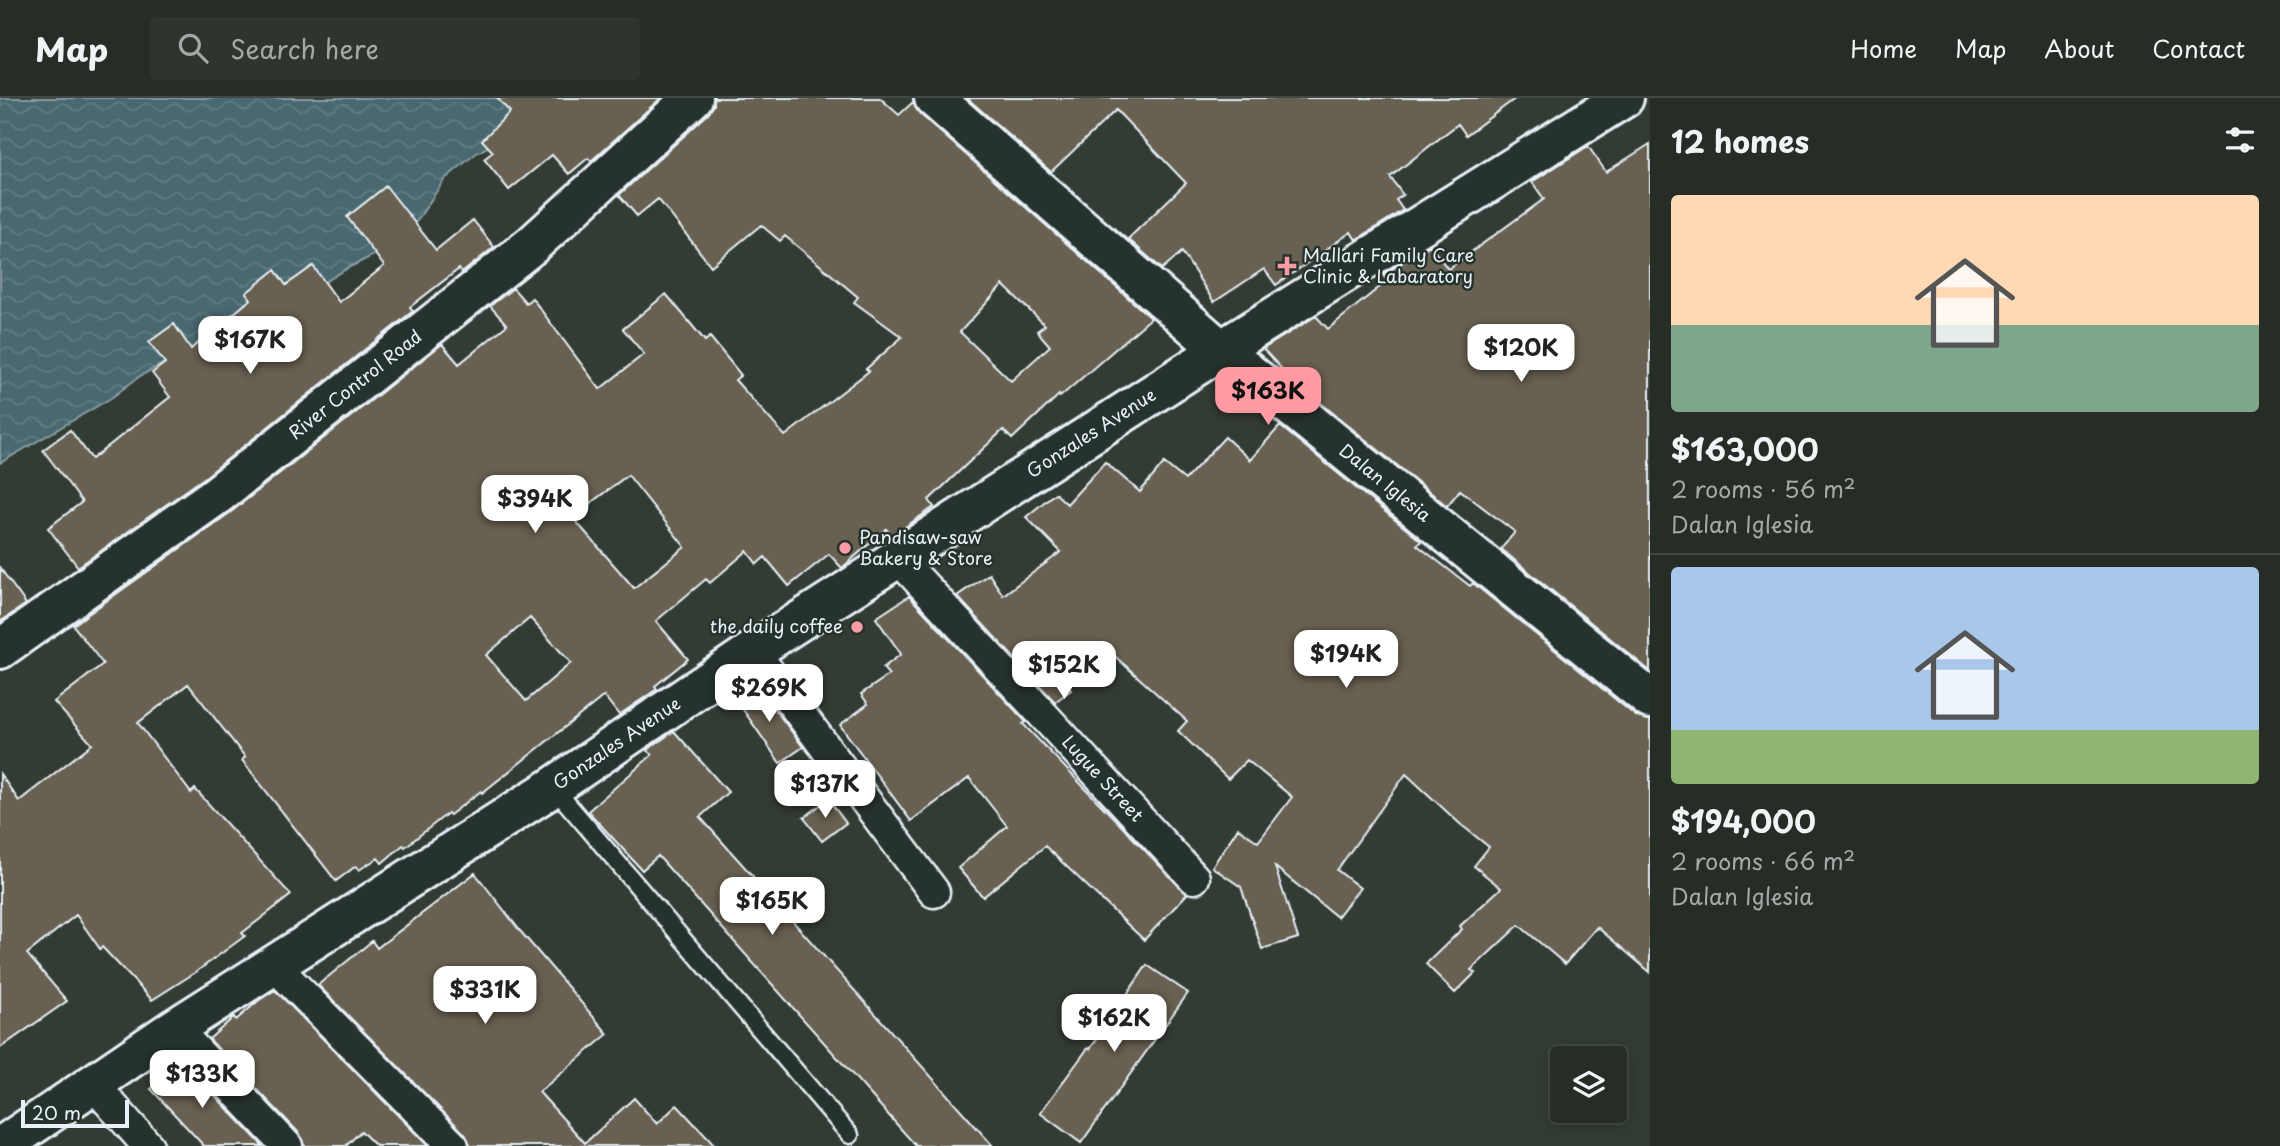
<!DOCTYPE html>
<html lang="en">
<head>
<meta charset="utf-8">
<style>
	:root { --surface:#262d27; --page:#2e352f; --text:#f1f3f6; --muted:#a4a8a7; --line:#424944; --accent:#ff9aa2 }
	body { margin:0; font-family:"Playpen Sans",sans-serif; background:var(--page); color:var(--text); height:100vh; display:flex; flex-direction:column; font-size:26px; white-space:nowrap }
	* { box-sizing:border-box; margin:0 }
	p { font-size:23px; color:var(--muted) }
	.icon { flex:none; width:38px; height:38px; fill:none; stroke:currentColor; stroke-width:2; stroke-linecap:round; stroke-linejoin:round }
	.map { position:relative; flex:1; overflow:hidden }
	.sheet { display:flex; flex-direction:column; background:var(--surface); width:630px }
	.sheet>* { flex:none }
	.tools { position:absolute; left:1550px; top:948px; display:grid; gap:14px }
	.tools a { display:grid; place-items:center; width:77px; height:77px; border-radius:7px; background:var(--surface); box-shadow:0 4px 18px #0003,0 0 0 2px var(--line); font-size:35px }
	.scale { position:absolute; left:21px; bottom:18px; width:108px; box-sizing:border-box; padding-left:7px; border:4px solid #e8f1f8; border-top:0; font-size:19px; line-height:24px; white-space:nowrap; color:#e8f1f8; -webkit-text-stroke:5px #26332d; paint-order:stroke }
	.price { position:absolute; translate:-50% -60px; padding:0 16px; border-radius:14px; background:#fff; color:#222; font-size:23px; line-height:46px; filter:drop-shadow(0 2px 4px #0008) }
	.price::after { content:''; position:absolute; left:50%; top:42px; width:21px; height:16px; margin-left:-10px; background:inherit; clip-path:polygon(0 0,100% 0,50% 100%) }
	.price.current { background:var(--accent); color:#111 }
	ul { padding:0; list-style:none }
	li { display:grid; align-content:center; gap:14px; height:371px; padding:0 21px }
	li+li { border-top:2px solid var(--line) }
	li span { display:grid; place-items:center; height:217px; border-radius:7px; color:#555 }
	li>.icon { margin-inline-start:auto }
	span .icon { width:126px; height:126px; fill:#fffc; stroke-width:1 }
	li b { font-size:30px }
	h2 { display:flex; justify-content:space-between; align-items:center; height:84px; padding:0 21px; font-size:30px }
	header { display:flex; align-items:center; gap:42px; box-sizing:border-box; height:98px; padding:0 35px; background:var(--surface); border-bottom:2px solid var(--line) }
	header strong { font-size:33px }
	nav { display:flex; gap:38px; margin-inline-start:auto; font-size:24px }
	.search { width:490px; height:63px; background:var(--page); display:flex; align-items:center; gap:18px; box-sizing:border-box; padding:0 24px; border-radius:7px; color:var(--muted); font-size:26px }
	main { display:flex; flex:1; min-height:0 }
	.map>svg:first-child { display:block }
	.water { fill:url(#water-waves); stroke:#899ea6; stroke-width:2 }
	.building { fill:#686151; stroke:#e8f1f8; stroke-width:2; fill-rule:evenodd }
	.lines { fill:none; stroke-linecap:round; stroke-linejoin:round }
	.lane-casing { stroke:#e8f1f8; stroke-width:21 }
	.street-casing { stroke:#e8f1f8; stroke-width:35 }
	.secondary-casing { stroke:#e8f1f8; stroke-width:44 }
	.lane { stroke:#26332d; stroke-width:16 }
	.street { stroke:#26332d; stroke-width:30 }
	.secondary { stroke:#26332d; stroke-width:38 }
	.poi-dot { fill:#ff9aa2; stroke:#26332d; stroke-width:2.5 }
	.labels { text-anchor:middle; stroke-width:5; stroke-linejoin:round; paint-order:stroke }
	.poi-label { font-size:18px; fill:#e8f1f8; stroke:#26332d; text-anchor:start }
	.street-label { font-size:18px; fill:#e8f1f8; stroke:#26332d }
</style>
</head>
<body>
<header>
<strong>Map</strong>
<div class="search"><svg class="icon" aria-label="search" viewBox="0 0 24 24"><circle cx="10" cy="10" r="6"/><path d="M15 15l6 6"/></svg>Search here</div>
<nav><a>Home</a><a>Map</a><a>About</a><a>Contact</a></nav>
</header>
<main>
<div class="map">
<svg width="1650" height="1048" viewBox="0 0 1650 1048">
	<defs>
		<pattern id="water-waves" width="16" height="10" patternUnits="userSpaceOnUse" patternTransform="scale(1.75)"><rect width="16" height="10" fill="#49676f"/><path d="M0 5q4-4 8 0t8 0" fill="none" stroke="#637d84"/></pattern>
	</defs>
	<rect width="100%" height="100%" fill="#333c34"/>
	<filter id="ink" filterUnits="userSpaceOnUse"><feTurbulence type="fractalNoise" baseFrequency=".0143" numOctaves="2"/><feDisplacementMap in="SourceGraphic" scale="14" xChannelSelector="R" yChannelSelector="G"/><feConvolveMatrix kernelMatrix="1 2 1 2 8 2 1 2 1" color-interpolation-filters="sRGB"/></filter>
	<g filter="url(#ink)">
		<path class="water" d="M0,0h576l-101,56 -30,25 -35,52 -20,16 -42,21 -67,41 -67,27 -74,40 -29,22 -111,65z"/>
		<path class="building" d="M497,0h164l-70,63 -3,-3 -19,16 -17,-19 -43,35 -25,-31 9,-7 -11,-12 28,-28z
			M714,0h166l19,17 14,-13 7,12 231,204 -91,79 -1,-2 -47,44 -9,-9 -74,70 5,7 -42,29 -6,-7 -44,39 -13,-14 -40,32 -24,-29 -8,7 -10,-13 -37,32 -4,-4 -50,42 32,38 -33,27 2,3 -38,26 -15,-19 -122,97 -1,-2 -31,24 -2,-2 -43,34 -2,-2 -21,18 -4,-5 -19,12 -3,-4 -20,15 -94,-121 3,-3 -57,-73 -50,39 53,70 4,-4 96,106 -49,38 3,3 -49,36 -44,28 -50,-53 -2,2 -24,-34 -49,39 40,47 -67,47v-274l19,27 73,-57 -38,-42 49,-38 -30,-39 158,-113 211,-168 17,20 48,-39 -17,-19 23,-18 13,15 6,-5 68,91 44,-35 -21,-25 43,-35 39,47 5,-4 31,38 -6,5 50,56 84,-65 -3,-2 36,-32 -48,-35 4,-5 -73,-61 -5,5 -19,-16 -50,41 -53,-67 -21,17 -18,-21 89,-81 6,-9zM1003,187l42,40 -8,6 13,15 -39,35 -51,-49zM628,377l57,72 -51,41 -62,-71zM530,520l41,45 -45,38 -40,-46z
			M967,0h549l-50,37 -8,-11 -68,53 13,18 -7,5 7,10 -47,30 -5,-8 -75,53 -12,-16 -50,33 -32,-50 -20,17 -34,-30 58,-56 -70,-73 -65,62z
			M1650,46v527l-149,-122 14,-17 -55,-42 -13,16 -157,-128 -27,-29 53,-33 12,13 59,-48 -4,-6 47,-30 18,24 96,-70 -12,-17 56,-36 18,26z
			M386,88l50,64 37,-30 21,27 -32,26 -3,-4 -49,38 3,4 -209,167 -126,89 -30,-39 34,-26 -39,-52 27,-20 22,29 78,-62 -18,-24 13,-10 -16,-21 25,-18 17,25 60,-50 -5,-6 29,-23 11,15 27,-19 26,36 45,-36 -37,-49z
			M1280,328l141,115 -4,4 53,41 3,-3 163,133 14,4v252l-53,-45 -32,37 -46,-39 -48,45 4,3 -20,20 -29,-29 36,-35 -2,-3 41,-38 -27,-22 15,-19 -30,-24 -53,-49 -69,96 23,18 -23,29 -62,-50 23,71 -36,11 -21,-62 -29,-20 26,-39 20,14 34,-45 -45,-37 -19,19 -50,-48 9,-10 -78,-70 -48,25 10,14 -16,12 -98,-106 32,-22 14,21 58,-43 -35,-35 29,-24 12,11 38,-42 35,30 24,-29 21,17 40,-43 25,23z
			M0,470l26,36 -26,18z
			M909,498l117,126 -3,2 164,170 -43,46 -99,-94 -62,51 -25,-29 49,-42 -38,-48 -58,43 -71,-96 28,-21 -7,-10 28,-19 -6,-7 18,-14 -25,-36z
			M756,586l47,63 -23,16 -45,-65z
			M674,633l54,61 -28,25 293,329h-77l-258,-290 -16,14 -54,-59 64,-56 -5,-5z
			M828,701l18,24 -24,18 -18,-23z
			M475,775l46,59 87,102 -69,58 46,51 49,-45 23,26 20,-19 38,41h-245l-5,-12 -147,-149 54,-44 5,7z
			M1147,867l41,28 -107,150 -41,-30 48,-65 2,1z
			M275,892l153,156h-52l-15,-15 -15,15h-42l-4,-12 -91,-95 25,-22 2,3 22,-19z
			M182,963l81,85h-59l-53,-57z"/>
		<g class="lines">
			<g class="lane-casing">
				<path id="lane" d="M553,689l297,348"/>
			</g>
			<g class="street-casing">
				<g id="street">
					<path id="s1" d="M898,460l296,320"/>
					<path d="M753,553l181,241"/>
					<path d="M274,867l179,181"/>
					<path d="M175,930l112,118"/>
					<path d="M93,986l55,62"/>
				</g>
			</g>
			<g class="secondary-casing">
				<g id="secondary">
					<path id="s2" d="M934,0l287,252 429,349"/>
					<path id="s3" d="M0,551l217,-154 315,-250 161,-147"/>
					<path id="s4" d="M2,1048l173,-118 378,-241 200,-136 468,-301 403,-252"/>
				</g>
			</g>
			<use href="#lane" class="lane"/>
			<use href="#street" class="street"/>
			<use href="#secondary" class="secondary"/>
		</g>
	</g>
	<g class="poi-dot">
		<path d="M1283.5 157.5h7v7h7v7h-7v7h-7v-7h-7v-7h7z"/>
		<circle cx="845" cy="450" r="7"/>
		<circle cx="857" cy="529" r="7"/>
	</g>
	<g class="labels">
		<g class="poi-label">
			<text x="1303" y="164">Mallari Family Care<tspan x="1303" dy="21">Clinic &amp; Labaratory</tspan></text>
			<text x="859" y="446">Pandisaw-saw<tspan x="859" dy="21">Bakery &amp; Store</tspan></text>
			<text x="843" y="535" text-anchor="end">the daily coffee</text>
		</g>
		<g class="street-label">
			<text dy="6" stroke="none"><textPath href="#s3" startOffset="443">River Control Road</textPath></text>
			<text dy="6" stroke="none"><textPath href="#s4" startOffset="1302">Gonzales Avenue</textPath></text>
			<text dy="6" stroke="none"><textPath href="#s2" startOffset="593">Dalan Iglesia</textPath></text>
			<text dy="6" stroke="none"><textPath href="#s4" startOffset="735">Gonzales Avenue</textPath></text>
			<text dy="6" stroke="none"><textPath href="#s1" startOffset="301">Lugue Street</textPath></text>
		</g>
	</g>
</svg>
<div class="tools">
<a><svg class="icon" aria-label="layers" viewBox="0 0 24 24"><path d="M12 4l9 5-9 5-9-5zM3 14l9 5 9-5"/></svg></a>
</div>
<div class="scale">20 m</div>
<b class="price" style="left:250px;top:278px">$167K</b>
<b class="price" style="left:1521px;top:286px">$120K</b>
<b class="price current" style="left:1268px;top:329px">$163K</b>
<b class="price" style="left:535px;top:437px">$394K</b>
<b class="price" style="left:1346px;top:592px">$194K</b>
<b class="price" style="left:1064px;top:603px">$152K</b>
<b class="price" style="left:769px;top:626px">$269K</b>
<b class="price" style="left:825px;top:722px">$137K</b>
<b class="price" style="left:772px;top:839px">$165K</b>
<b class="price" style="left:485px;top:928px">$331K</b>
<b class="price" style="left:1114px;top:956px">$162K</b>
<b class="price" style="left:202px;top:1012px">$133K</b>
</div>
<section class="sheet">
<h2>12 homes<svg class="icon" aria-label="filters" viewBox="0 0 24 24"><path d="M4 7h16M4 17h16"/><circle cx="9" cy="7" r="2"/><circle cx="15" cy="17" r="2"/></svg></h2>
<ul>
<li><span style="background:linear-gradient(#ffd9b3 60%,#7fa58c 0)"><svg class="icon" aria-label="home" viewBox="0 0 24 24"><path d="M3 11l9-7 9 7M6 9v11h12V9"/></svg></span><div><b>$163,000</b><p>2 rooms · 56 m²</p><p>Dalan Iglesia</p></div></li>
<li><span style="background:linear-gradient(#a9c7e8 75%,#8fb573 0)"><svg class="icon" aria-label="home" viewBox="0 0 24 24"><path d="M3 11l9-7 9 7M6 9v11h12V9"/></svg></span><div><b>$194,000</b><p>2 rooms · 66 m²</p><p>Dalan Iglesia</p></div></li>
</ul>
</section>
</main>
</body>
</html>
